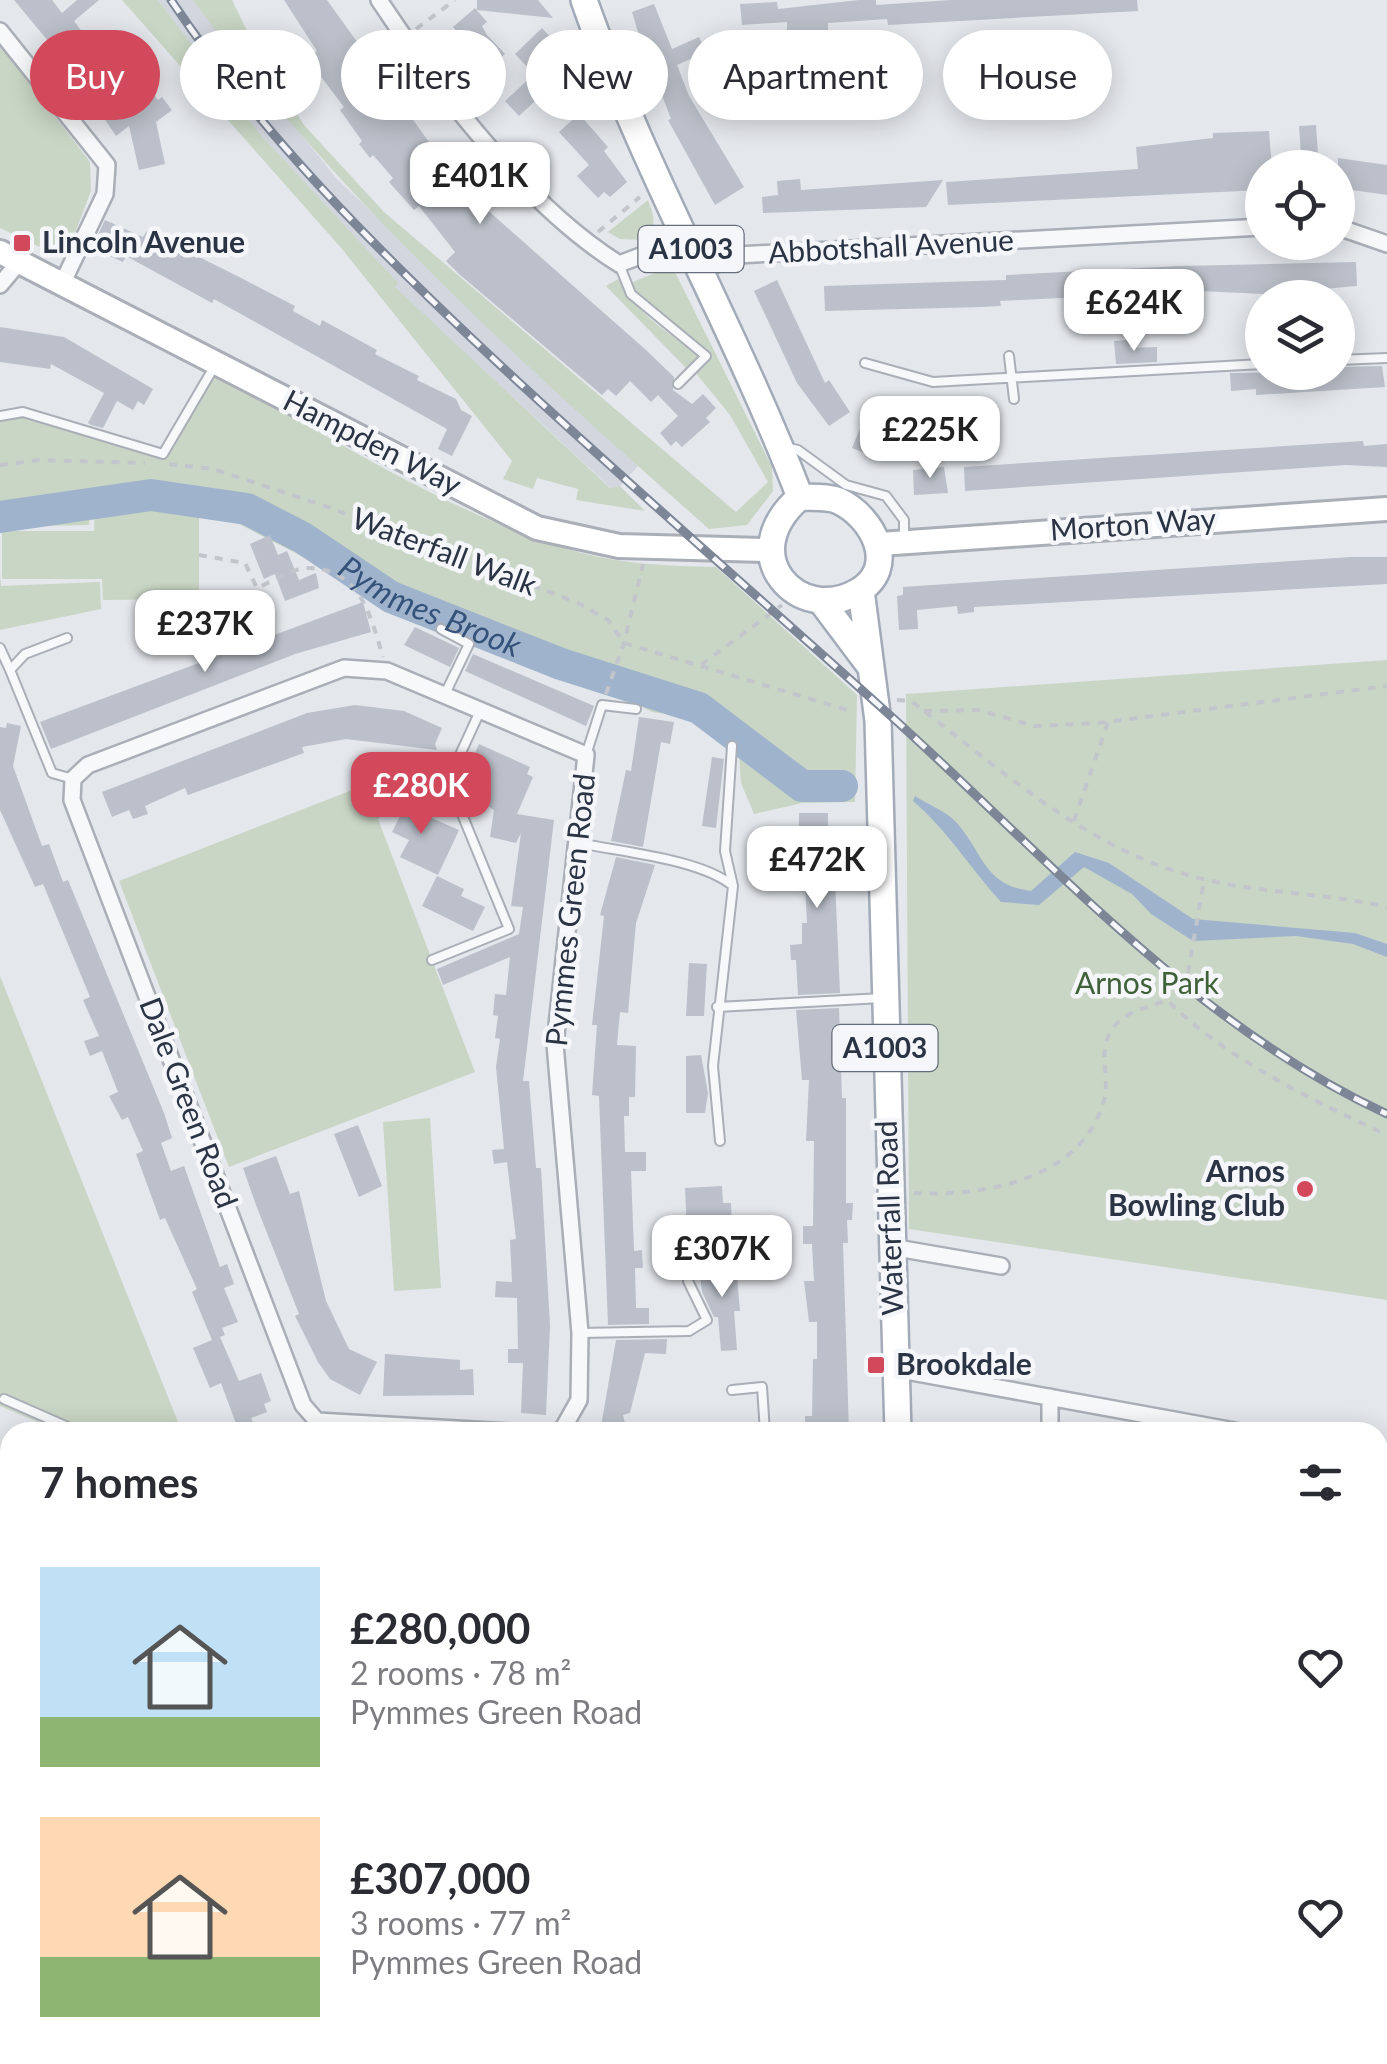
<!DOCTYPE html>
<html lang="en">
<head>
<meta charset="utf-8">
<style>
	:root { --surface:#fff; --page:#f2f2f3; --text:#2b2b33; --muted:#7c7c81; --accent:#d1495b }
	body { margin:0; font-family:Lato,sans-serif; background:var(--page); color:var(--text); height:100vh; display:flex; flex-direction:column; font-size:38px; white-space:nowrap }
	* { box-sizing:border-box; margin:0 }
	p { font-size:32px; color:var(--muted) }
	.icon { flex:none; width:55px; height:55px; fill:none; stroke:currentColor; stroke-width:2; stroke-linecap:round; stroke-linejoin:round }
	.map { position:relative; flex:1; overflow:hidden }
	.panel { position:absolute; left:0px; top:1422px; width:1388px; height:642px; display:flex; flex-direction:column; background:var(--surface); border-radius:30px 30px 0 0; box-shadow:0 5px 25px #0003 }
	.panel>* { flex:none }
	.top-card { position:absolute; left:30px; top:30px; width:1328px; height:90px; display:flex; gap:20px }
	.controls { position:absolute; left:1245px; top:150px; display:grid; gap:20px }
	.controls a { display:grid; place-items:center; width:110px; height:110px; border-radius:50%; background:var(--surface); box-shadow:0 5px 25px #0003; font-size:50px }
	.price { position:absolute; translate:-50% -85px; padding:0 22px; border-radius:20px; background:#fff; color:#222; font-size:32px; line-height:65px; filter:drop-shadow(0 2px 5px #0008) }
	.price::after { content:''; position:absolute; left:50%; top:60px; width:30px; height:22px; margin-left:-15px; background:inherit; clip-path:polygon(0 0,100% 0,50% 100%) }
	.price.selected { background:var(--accent); color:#fff }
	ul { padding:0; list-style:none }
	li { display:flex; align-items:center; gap:30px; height:250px; padding:0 40px }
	li span { display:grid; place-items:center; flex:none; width:280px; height:200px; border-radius:0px; color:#555 }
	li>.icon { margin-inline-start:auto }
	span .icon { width:120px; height:120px; fill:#fffc; stroke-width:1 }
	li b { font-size:42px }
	h2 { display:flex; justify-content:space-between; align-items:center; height:120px; padding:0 40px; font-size:42px }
	.chip { padding:0 35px; border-radius:45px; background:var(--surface); box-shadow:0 5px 25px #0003; font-size:35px; line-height:90px }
	.chip.selected { background:var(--accent); color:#fff }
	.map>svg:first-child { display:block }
	.built { fill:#d2d6de }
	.green { fill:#c9d6c5 }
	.water { fill:#9fb4cc }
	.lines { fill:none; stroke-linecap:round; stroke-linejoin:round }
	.river { stroke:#9fb4cc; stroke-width:32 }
	.building { fill:#bbc0ca }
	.lane-casing { stroke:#a9aeb7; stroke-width:12 }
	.street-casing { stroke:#a9aeb7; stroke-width:20 }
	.secondary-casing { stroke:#a9aeb7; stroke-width:28 }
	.primary-casing { stroke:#a3abb8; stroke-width:30 }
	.path { stroke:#c2c5cb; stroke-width:4; stroke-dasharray:8 8; stroke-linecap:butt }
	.lane { stroke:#f7f8fa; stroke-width:8 }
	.street { stroke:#f7f8fa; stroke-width:15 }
	.secondary { stroke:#fff; stroke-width:22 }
	.primary { stroke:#fff; stroke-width:25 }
	.rail-casing { stroke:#7d8696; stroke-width:9 }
	.rail { stroke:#f4f6f9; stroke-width:5; stroke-dasharray:15; stroke-linecap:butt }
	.poi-dot { fill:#d1495b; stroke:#f4f6f9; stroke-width:4 }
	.labels { text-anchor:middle; stroke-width:9; stroke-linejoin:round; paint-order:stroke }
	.shield { fill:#f4f6f9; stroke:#676e7b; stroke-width:2.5 }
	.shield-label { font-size:28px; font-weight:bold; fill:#2b3445 }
	.poi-label { font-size:30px; font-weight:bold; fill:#2b3445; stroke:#f4f6f9; text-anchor:start }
	.street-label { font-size:30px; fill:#2b3445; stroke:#f4f6f9 }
	.park-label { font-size:30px; fill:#3f6138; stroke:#f4f6f9 }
	.water-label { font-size:32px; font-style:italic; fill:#34527a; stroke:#f4f6f9 }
</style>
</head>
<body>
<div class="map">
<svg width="1387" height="2064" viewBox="0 0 1387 2064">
	<rect width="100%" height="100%" fill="#e4e7ec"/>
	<path class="built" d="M158,0h35l144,179 301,287 -18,20 -9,2 -217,-201 3,-4 -139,-151z
		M400,2055h311v9h-304z"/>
	<path class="green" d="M122,0h36l100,132 140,151 -3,4 215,201 10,-2 25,25 -69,-11 2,-11 -41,-11 -4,11 -30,-10 9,-18 -170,-212z
		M193,0h39l25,51 47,74 80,87 352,300 32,-30 -38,-67 -35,-43 15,-16 -75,-65 -2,-9 39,-16 100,201 1,24 -26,34 -38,4c-180,-159 -371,-330 -516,-529z
		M0,45l90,117 1,29 -26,68 -65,-31z
		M648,200c7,17 9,28 -5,40l-23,-1 -12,-7z
		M620,278c16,37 48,55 81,77l-15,13 -80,-82z
		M213,373c116,62 232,139 358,177 47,14 97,16 145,17l141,128 -2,107 -53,1 -48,11 -13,-31 -4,-58 -85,-13 -57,-29 -214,-86 -179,-92 -110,-2 -3,22 -89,2v-105l22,-5 143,41z
		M95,509h104v90l-96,1 -1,-21h-100v-48h92z
		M0,573l1,13 99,-4 1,27 -101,21z
		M1387,660v640l-478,-71 -3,-535z
		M365,785l110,287 -246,95 -110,-286z
		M0,976l182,456h-121l-61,-26z
		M430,1118l11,170 -47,3 -11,-169z
		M9,1587l1,104 -10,18v-109z"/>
	<path class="water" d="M915,796c12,8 31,15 41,26 28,31 27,63 75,69l44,-39 34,11 84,56 162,14 32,11v13l-34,-13 -57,-8 -103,5 -42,-27 -19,-20 -48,-27 -45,38 -38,-3c-31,-34 -53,-71 -88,-101z"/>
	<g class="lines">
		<path class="river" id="s1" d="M0,517l151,-22 96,14 56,29 88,59 170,67 138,44 103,78h40"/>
	</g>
	<path class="building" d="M14,0h38l10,13 15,-13h22l-25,21 18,24 13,-11 53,66 4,-3 10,13 -16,12 9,42 -26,6 -10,-44 -13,10 -47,-70z
		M284,0h43l107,149 48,47 -5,5 169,149 28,27 -1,13 19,14 11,-10 13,14 -10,10 4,4 -28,25 -6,-6 -5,5 -11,-13 18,-17 -20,-21 -7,7 -21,-21 -14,15 -8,-7 -6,6 -143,-121 -13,-13 9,-9 -36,-46 -5,4 -25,-28 4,-4 -20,-23 -3,3 -11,-14 3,-3 -22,-31 4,-3 -28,-37 -32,21 -13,-19 -12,-20 15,-9 19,30 24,-22z
		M477,0h61l15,18 -76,-8z
		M859,0h17v5l75,-5h186l1,11 -250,14 -1,-6 -59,4v9l-41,3v-13l-45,3 -2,-21 37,-2 1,7z
		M654,4l18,45 27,-12 7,15 -29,13 12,31 55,91 -29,18 -47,-85 3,-1 -34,-90 -5,-17z
		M475,8l12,14 -5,4 5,9 18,19 -16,14 -36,-41z
		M542,28l26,28 -10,9 31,38 -17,14 -24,-28 -29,27 -14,-15 29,-27 -19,-20z
		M579,114l29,33 -4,4 23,31 -17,15 -6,-5 -6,6 -21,-22 12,-11 -30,-33z
		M1316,125l3,43h-17l-3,-42z
		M1269,131l3,37h-10v22l-314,15 -2,-23 192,-13 -2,-22 77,-9v-5z
		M1338,158l49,7v30l-49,-7z
		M800,179l1,11 142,-10 -17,27 -163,6 -1,-16 16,-2 -1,-14z
		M105,220l38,17 4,-6 94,47 54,28 -2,5 27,15 2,-6 55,30 -2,4 44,22 -2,4 39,19 5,11 11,6 -20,40 -14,-7 9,-20 -233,-130 -2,4 -86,-47 -3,6 -31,-14z
		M1356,262l1,24 -94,8 -63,-3 -200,10 1,5 -19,1 -157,4 -1,-25 182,-6v-5l174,-9z
		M777,280l48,103 4,-3 21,32 -21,14 -32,-43 -43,-92z
		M0,327l64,10 89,52 -9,16 -6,-4 -5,9 -16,-9 -14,27 -12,-3 -3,-2 16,-30 -53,-29 -1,5 -50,-7z
		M1129,340l1,8 27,-1v15l-41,2 -2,-23z
		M1382,366l3,21 -129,8v-6l-25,2 -1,-18 108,-1v-5z
		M862,424l34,14 -10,23 -34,-13z
		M1363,441l1,5 23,-2v23l-41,-2 -381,26 -1,-24z
		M944,467l4,26 -34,2 -1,-25z
		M270,535l8,20 9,-4 12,29 17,-7 3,15 -34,13 -10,-27 -11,5 -14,-35z
		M1351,557h36v27l-413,23v5l-16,2 -1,-8 -40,4 1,19 -19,1 -2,-34 6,-1v-8z
		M363,602l8,30 -76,22 -244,95 -11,-27z
		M415,627l44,21 -9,19 -46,-22z
		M473,654l121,52 -8,20 -121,-55z
		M355,705l49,6 38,17 -7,16 2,6 -91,-11 -44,8 2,6 -116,42 -3,-7 -40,18 3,8 -15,5 -4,-9 -17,7 -10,-25 205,-79z
		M639,717l35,5 -4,22 -9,-2 -18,105 -32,-6 15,-71 5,1z
		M7,723l14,3 -8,40 29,80 7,-2 14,38 5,-2 96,233 8,25 -11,5 10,28 13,-5 36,101 7,-3 7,20 -10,4 14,34 -16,6 3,7 -5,2 19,44 22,-8 10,28 -7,3 3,8 -16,6 6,14h-18l-18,-49 -11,5 -17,-40 19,-8 -20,-48 5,-3 -32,-71 -5,2 -24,-66 7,-3 -15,-34 -6,3 -13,-24 9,-4 -16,-41 -12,5 -6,-15 15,-5 -16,-36 7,-3 -47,-113 -8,3 -35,-77v-83l6,1z
		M479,744l51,23 -3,7 6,3 -16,37 37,6 -31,261h6l7,87h5l9,158 -4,89 -25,-2 2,-50h-15v-14h10l-1,-51 -22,-1 1,-16 16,1 -2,-42 6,-1 -9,-77 -13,2 -2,-14 12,-1 -8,-82 4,-28 -5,-1 3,-22 -5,-1 2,-21 11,1 4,-38 -67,28 -6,-16 82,-35 4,-27 -12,-1 10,-73 -5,10 -26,-6 4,-27 -23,-15 10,-23 -12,-6z
		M433,756h6l4,10 -65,28 -6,-16z
		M712,757l12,2 -8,69 -14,-2z
		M376,801l7,7 14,-5 62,27 -21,45 -38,-18 9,-17 -17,-8 12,-24 -27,10 -5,-16z
		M799,813h29v69l7,-1 5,112 -42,2 -2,-35h-5l-1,-15 12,-1v-21h5l-2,-39h-7z
		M616,857l39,8 -19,58 -8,90 -8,-1 -3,33 19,1 -1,51h-6v19h-5l1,36h21v19h-15l3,80 8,-1 1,18h-8l1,40h13v16l-41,1 -9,-229 -7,-1 5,-70h-5l12,-109 -4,-1z
		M437,876l27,13 -3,7 24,11 -12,24 -51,-25z
		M689,963l18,1 -3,52h-18z
		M839,1008l3,90h4v105h7l-1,17h-5l1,23h-5l6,189h-44v-16h7l1,-57h4v-37h-8l-5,-41h10l-2,-37h-9v-18h10l1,-85h-8l3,-61h-7l-6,-70z
		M701,1055l7,38 -3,20h-19v-57z
		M358,1125l24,61 -23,11 -25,-63z
		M276,1156l14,38 9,-3 27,110 23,48 28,13 -17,33 -30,-16 -12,-17 -23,-46 4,-2 -43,-109 -13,-37z
		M722,1186l1,17h8l1,28 -45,2 -2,-45z
		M736,1264l4,47h-6l3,39 -16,1 -3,-34h-4l-12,-25 -3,-24z
		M667,1339l-1,15 -21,-1 -15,60 -7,2 4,17h-27l16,-92z
		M385,1354l75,6v10l13,-1 1,26 -91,1z"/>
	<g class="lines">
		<g class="lane-casing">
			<path id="lane" d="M619,264l12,30 75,62 -28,28
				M1009,356l5,43
				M1338,360l49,-2
				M865,363l68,19 329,-18
				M0,416l23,-4 140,42 51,-87
				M785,447l13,3 48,35 40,11 18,24v17
				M441,629l28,15 -24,50
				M67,638l-42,16 -15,16 42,103 21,6
				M0,648l10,22
				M732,746l-7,105 8,35
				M586,755l16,-50 34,4
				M383,801l70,-31
				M579,843c42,9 122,16 154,43l-20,180 7,75
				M432,960l77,-31 -54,-132 -2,-27 28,-61
				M717,1007l165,-9
				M580,1333l109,-2 18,-11 -19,-39 3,-40 36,-3
				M732,1390l30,-3 3,45
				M4,1399l75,33
				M1378,1900l9,1
				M663,2055l1,9
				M763,2055l1,9
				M795,2055l1,9
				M181,2064l2,-9"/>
		</g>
		<g class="street-casing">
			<path id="street" d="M379,0c61,92 146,205 240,264l66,-25
				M0,31l107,134 -2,29 -43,90
				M1338,227l49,17
				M702,270l36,-15 524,-28
				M0,285l20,-24
				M891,1247l110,19
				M895,1369l345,63
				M509,1432l-192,-11 -14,-16 -231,-605 1,-21 15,-14 256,-97 43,3 199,84 -31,289 25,289 -1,67 -18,32
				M1050,1432v-35
				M1378,1458l9,1
				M0,1519l10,5
				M1378,1736l9,2
				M0,1846l10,-14
				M1378,2026l9,1
				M399,2055l2,9
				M1060,2055l1,9"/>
		</g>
		<g class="secondary-casing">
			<path id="secondary" d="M0,252l537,276 82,18 149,4
				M880,544l507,-35
				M0,2046l10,2
				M37,2055l37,9"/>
		</g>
		<g class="primary-casing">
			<path id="primary" d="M584,0c60,171 151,328 216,497
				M800,497c12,1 28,-1 39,4 34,16 61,67 18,91 -57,33 -125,-36 -57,-95z
				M861,590l17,131 20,711
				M821,601l48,64
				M941,2055l1,9"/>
		</g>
		<path class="path" d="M416,29l39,-29
			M598,232l42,-35
			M169,464l44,5 112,37 253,97 30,17 16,23 230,69
			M0,465l38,-5 107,3
			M199,555l46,8 12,25c14,-6 36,-20 51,-20 53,0 63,50 75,89
			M701,665l81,-60
			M606,694l18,-51 19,-79
			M897,700l14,1c82,62 164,138 264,170 68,23 142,20 212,36
			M924,711l54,-1 57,16 63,-3 289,-37
			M1074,821l34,-99
			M1188,973l16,-93
			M914,1193c71,4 169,-14 190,-93 6,-21 -6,-48 6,-67 12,-22 35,-24 57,-33 59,59 145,100 220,135
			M0,1651l10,-11"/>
		<use href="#lane" class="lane"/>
		<use href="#street" class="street"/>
		<use href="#secondary" class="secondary"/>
		<use href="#primary" class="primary"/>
		<g class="rail-casing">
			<path id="rail" d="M171,0c92,137 208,252 328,364 126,117 256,230 384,345 159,142 307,314 504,405"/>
		</g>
		<use href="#rail" class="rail"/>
	</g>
	<g class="poi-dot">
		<rect x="12" y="233" width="20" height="20" rx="5"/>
		<circle cx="1305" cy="1189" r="10"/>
		<rect x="866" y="1355" width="20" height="20" rx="5"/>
	</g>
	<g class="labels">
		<g class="shield">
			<rect x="638.5" y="226" width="105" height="46" rx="8"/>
			<rect x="832.5" y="1025" width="105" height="46" rx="8"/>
		</g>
		<g class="shield-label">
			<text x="691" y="259">A1003</text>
			<text x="885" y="1058">A1003</text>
		</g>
		<g class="poi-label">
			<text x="42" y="253">Lincoln Avenue</text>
			<text x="1285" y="1182" text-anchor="end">Arnos<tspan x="1285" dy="34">Bowling Club</tspan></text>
			<text x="896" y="1375">Brookdale</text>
		</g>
		<g class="street-label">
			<text transform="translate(891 247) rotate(-3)" y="10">Abbotshall Avenue</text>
			<text transform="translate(372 443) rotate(27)" y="10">Hampden Way</text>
			<text transform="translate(1133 525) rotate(-4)" y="10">Morton Way</text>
			<text transform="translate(444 552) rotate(21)" y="10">Waterfall Walk</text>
			<text transform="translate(571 910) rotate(-84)" y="10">Pymmes Green Road</text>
			<text transform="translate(188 1103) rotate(69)" y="10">Dale Green Road</text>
			<text transform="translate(890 1218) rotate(-92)" y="10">Waterfall Road</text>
		</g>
		<g class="park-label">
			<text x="1147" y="994">Arnos Park</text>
		</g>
		<g class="water-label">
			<text dy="11" stroke="none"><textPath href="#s1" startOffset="458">Pymmes Brook</textPath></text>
		</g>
	</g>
</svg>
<div class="controls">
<a><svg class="icon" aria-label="locate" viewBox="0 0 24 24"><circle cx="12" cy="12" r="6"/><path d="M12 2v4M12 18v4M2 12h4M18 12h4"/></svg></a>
<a><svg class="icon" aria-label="layers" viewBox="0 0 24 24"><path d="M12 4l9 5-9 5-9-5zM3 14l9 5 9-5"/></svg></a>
</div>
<b class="price" style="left:480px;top:227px">£401K</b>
<b class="price" style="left:1134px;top:354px">£624K</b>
<b class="price" style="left:930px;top:481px">£225K</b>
<b class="price" style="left:205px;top:675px">£237K</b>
<b class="price selected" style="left:421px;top:837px">£280K</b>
<b class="price" style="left:817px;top:911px">£472K</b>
<b class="price" style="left:722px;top:1300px">£307K</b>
<div class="top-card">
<a class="chip selected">Buy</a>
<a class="chip">Rent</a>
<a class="chip">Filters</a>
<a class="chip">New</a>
<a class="chip">Apartment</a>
<a class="chip">House</a>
</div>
<section class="panel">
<h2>7 homes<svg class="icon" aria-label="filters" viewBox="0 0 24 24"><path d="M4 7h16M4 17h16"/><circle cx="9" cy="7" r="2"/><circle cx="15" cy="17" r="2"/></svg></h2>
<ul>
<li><span style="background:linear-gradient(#bfe0f5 75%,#8fb573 0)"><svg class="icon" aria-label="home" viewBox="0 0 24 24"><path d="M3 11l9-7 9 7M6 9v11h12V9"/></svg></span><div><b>£280,000</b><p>2 rooms · 78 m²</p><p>Pymmes Green Road</p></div><svg class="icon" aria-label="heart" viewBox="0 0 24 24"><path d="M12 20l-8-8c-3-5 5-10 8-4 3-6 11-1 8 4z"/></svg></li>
<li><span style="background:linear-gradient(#ffd9b3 70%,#8fb573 0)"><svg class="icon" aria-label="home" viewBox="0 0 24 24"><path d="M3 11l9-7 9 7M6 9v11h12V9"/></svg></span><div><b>£307,000</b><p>3 rooms · 77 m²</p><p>Pymmes Green Road</p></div><svg class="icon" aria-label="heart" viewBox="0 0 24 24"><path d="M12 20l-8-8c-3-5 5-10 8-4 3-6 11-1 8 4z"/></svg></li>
</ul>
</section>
</div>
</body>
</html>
